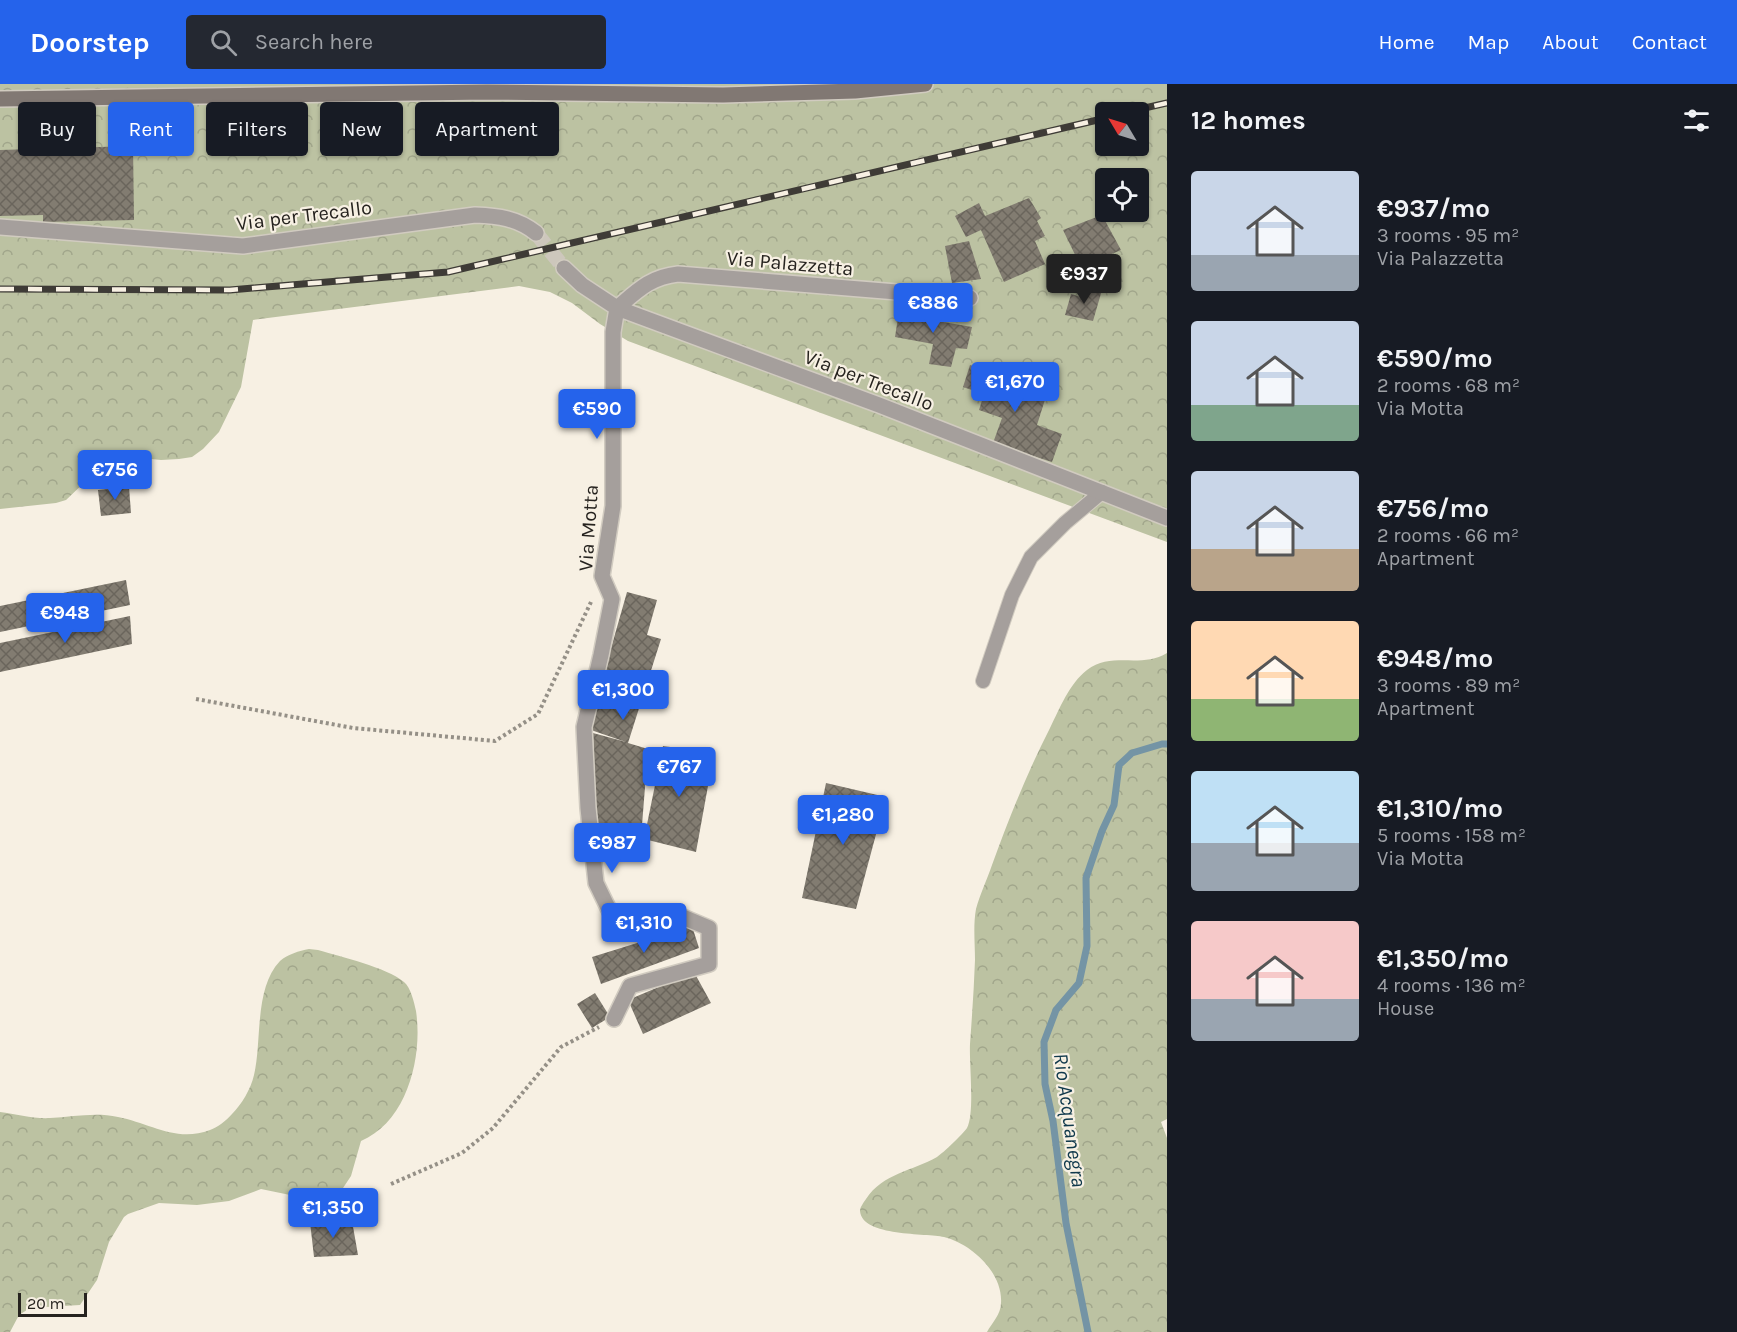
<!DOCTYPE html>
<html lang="en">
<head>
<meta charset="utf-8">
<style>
	:root { --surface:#171b24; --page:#242831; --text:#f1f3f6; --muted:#9ea1a6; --accent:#2563eb }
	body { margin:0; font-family:Karla,sans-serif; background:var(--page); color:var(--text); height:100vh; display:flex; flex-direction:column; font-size:22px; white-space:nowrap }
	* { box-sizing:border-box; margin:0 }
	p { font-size:20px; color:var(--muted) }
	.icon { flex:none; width:33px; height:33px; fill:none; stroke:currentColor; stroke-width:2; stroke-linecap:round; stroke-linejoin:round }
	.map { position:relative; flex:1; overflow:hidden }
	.details { display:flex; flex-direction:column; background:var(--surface); width:570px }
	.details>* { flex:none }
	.guide { position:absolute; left:18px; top:18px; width:570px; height:54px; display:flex; gap:12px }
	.needle { width:39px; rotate:308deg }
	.controls { position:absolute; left:1095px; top:18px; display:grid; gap:12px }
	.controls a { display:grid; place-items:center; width:54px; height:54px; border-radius:6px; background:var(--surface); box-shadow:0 2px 4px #0004; font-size:30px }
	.scale { position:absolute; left:18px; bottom:15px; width:69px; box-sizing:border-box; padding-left:6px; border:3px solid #26231f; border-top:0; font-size:16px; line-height:21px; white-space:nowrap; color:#26231f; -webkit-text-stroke:4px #f7f0e3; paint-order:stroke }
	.price { position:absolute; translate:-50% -51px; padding:0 14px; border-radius:6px; background:var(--accent); color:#fff; font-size:20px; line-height:39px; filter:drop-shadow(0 2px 3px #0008) }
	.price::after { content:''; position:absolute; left:50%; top:36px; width:18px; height:14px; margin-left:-9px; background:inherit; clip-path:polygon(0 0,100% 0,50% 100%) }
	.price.active { background:#222; color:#fff }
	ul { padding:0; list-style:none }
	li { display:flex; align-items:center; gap:18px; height:150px; padding:0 24px }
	li span { display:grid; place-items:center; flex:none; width:168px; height:120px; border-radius:6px; color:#555 }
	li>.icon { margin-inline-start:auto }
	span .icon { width:72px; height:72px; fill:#fffc; stroke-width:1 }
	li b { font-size:26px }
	h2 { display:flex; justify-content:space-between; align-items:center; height:72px; padding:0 24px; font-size:26px }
	.tag { padding:0 21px; border-radius:6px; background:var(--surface); box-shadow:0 2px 4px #0004; font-size:21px; line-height:54px }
	.tag.active { background:var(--accent); color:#fff }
	header { display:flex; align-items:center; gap:36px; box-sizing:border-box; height:84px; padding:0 30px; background:var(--accent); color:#fff }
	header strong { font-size:28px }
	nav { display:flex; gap:33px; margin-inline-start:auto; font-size:21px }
	.search { width:420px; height:54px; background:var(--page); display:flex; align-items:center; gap:15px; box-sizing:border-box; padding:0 21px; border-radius:6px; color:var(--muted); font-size:22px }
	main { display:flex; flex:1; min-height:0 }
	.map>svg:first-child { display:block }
	.forest { fill:url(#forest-crowns); fill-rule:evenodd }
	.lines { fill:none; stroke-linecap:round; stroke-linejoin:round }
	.stream { stroke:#7494a5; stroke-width:7 }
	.building { fill:url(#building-cross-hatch) }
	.minor-tunnel { stroke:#cdc7bc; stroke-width:15; stroke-dasharray:15 8; stroke-linecap:butt }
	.service-casing { stroke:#d1cbc0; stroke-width:16 }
	.minor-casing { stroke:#d1cbc0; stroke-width:18 }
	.secondary-casing { stroke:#d1cbc0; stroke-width:18 }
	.path { stroke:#959087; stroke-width:4; stroke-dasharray:3 3; stroke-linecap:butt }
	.service { stroke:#a59f9c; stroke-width:14 }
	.minor { stroke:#a59f9c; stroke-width:15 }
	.secondary { stroke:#817873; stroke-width:15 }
	.rail-casing { stroke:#3e3b36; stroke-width:7 }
	.rail { stroke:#f7f0e3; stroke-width:4.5; stroke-dasharray:14; stroke-linecap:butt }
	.labels { text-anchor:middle; stroke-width:4.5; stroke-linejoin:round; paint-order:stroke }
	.street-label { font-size:20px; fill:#26231f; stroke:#f7f0e3 }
	.water-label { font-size:21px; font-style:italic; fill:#10394c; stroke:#f7f0e3 }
</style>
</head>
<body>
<header>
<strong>Doorstep</strong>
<div class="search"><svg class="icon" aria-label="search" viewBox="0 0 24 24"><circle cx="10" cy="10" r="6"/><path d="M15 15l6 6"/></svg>Search here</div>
<nav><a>Home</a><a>Map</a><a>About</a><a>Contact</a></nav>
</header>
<main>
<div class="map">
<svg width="1167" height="1248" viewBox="0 0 1167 1248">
	<defs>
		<pattern id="forest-crowns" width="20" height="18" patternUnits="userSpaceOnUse" patternTransform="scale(1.5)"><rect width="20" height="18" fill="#bcc2a2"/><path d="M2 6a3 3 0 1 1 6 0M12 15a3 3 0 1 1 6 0" fill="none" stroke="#a1a68b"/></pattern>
		<pattern id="building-cross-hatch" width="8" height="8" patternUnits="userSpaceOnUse" patternTransform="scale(1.5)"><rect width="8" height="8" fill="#827c71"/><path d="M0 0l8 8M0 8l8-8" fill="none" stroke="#6a655c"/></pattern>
	</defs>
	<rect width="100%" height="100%" fill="#f7f0e3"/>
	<path class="forest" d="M0,0h1167v458l-539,-201 -28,-17 -28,-21 -22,-11 -31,-6 -266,34 -12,67 -22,45 -16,17 -11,8 -13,2 -18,1 -39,-4 -12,2 -44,42 -10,3 -56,6zM1106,28h32v34h-32zM1106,94h32v34h-32z
		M1167,569v466l-6,3 6,16v194h-180c5,-9 14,-18 14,-29 2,-30 -29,-59 -57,-66 -17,-4 -82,0 -84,-26 0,-4 4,-9 6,-12 17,-26 47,-28 71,-42 6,-4 26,-23 30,-29 8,-15 2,-65 3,-84 2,-28 4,-56 5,-84 0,-16 -2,-35 1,-51 4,-15 11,-29 16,-44 17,-47 35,-92 58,-137 10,-20 19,-44 37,-58 25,-19 54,-1 80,-17z
		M309,865l9,1c23,7 68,17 86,32 7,6 10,20 12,29 7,46 -9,111 -55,130l-10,35 -14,21 -8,4 -5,1 -63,-13 -32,12 -32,4 -38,-2 -31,11 -4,3 -15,25 -12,38 -17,25 -50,3 -11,7 -9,17h-10v-220c16,2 34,7 50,6 23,-1 45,-6 68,-1 32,6 58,26 92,13 8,-3 16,-9 22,-16 9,-9 19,-25 22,-39 8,-33 0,-87 26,-114 8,-7 19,-10 29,-12z"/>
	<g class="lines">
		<path class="stream" d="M1088,1248l-22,-109 -13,-102 -8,-37 -1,-42 12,-32 23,-27 8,-37 -1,-68 16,-47 12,-26 5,-40 13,-12 30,-9h5"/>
	</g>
	<path class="building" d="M133,62l1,74 -91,2v-7l-43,1v-66z
		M1029,114l12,20 -4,3 8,15 -10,5 10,23 -41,18 -23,-52 -15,7 -11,-21 24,-13 6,13z
		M1102,131l19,35 -40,17 -18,-37z
		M969,157l12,38 -29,4 -7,-37z
		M1088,202l14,4 -9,31 -28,-6 6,-21 14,4z
		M900,220l22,3 -2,11 52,9 -5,22 -11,-1 -5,19 -22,-3 4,-20 -38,-7z
		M970,281l78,25 -11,35 25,9 -10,28 -59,-19 9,-25 -23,-8 5,-16 -21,-7z
		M129,403l2,26 -30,3 -3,-26z
		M126,496l4,25 -130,27v-26z
		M627,508l30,8 -10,35 14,4 -33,104 20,6 -7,89 -44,-10 -4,-95 33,9 -38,-13z
		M130,532l2,28 -132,28v-29z
		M663,662l51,7 -18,99 -52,-13z
		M826,699l60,14 -30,112 -54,-11z
		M692,842l7,22 -98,36 -9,-27z
		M694,888l17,31 -68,31 -15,-34z
		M595,909l15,24 -18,11 -15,-24z
		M352,1137l6,34 -44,2 -4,-35z"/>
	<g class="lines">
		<path class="minor-tunnel" d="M536,149l28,35"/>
		<g class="service-casing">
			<path id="service" d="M983,597l29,-86 19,-38 34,-34 37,-31"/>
		</g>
		<g class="minor-casing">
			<path id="minor" d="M0,143l243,19 232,-31c23,1 42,3 61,18
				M564,184l18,17 35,23 262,97 288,113
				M614,935l16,-33 79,-22v-36l-31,-13 -44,10 -20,-5 -18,-37 -8,-75 -4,-81 17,-72 11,-56 -10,-23 11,-70v-174l4,-24c20,-17 33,-31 61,-34l292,24"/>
		</g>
		<g class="secondary-casing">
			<path id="secondary" d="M0,15l487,-7 236,3 132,-4 70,-7"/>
		</g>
		<path class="path" d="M196,615l157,29 142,13 43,-27 53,-112
			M391,1100l71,-31 31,-25 68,-81 38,-20"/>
		<use href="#service" class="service"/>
		<use href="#minor" class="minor"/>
		<use href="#secondary" class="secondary"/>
		<g class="rail-casing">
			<path id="rail" d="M1127,28l40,-9
				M0,205l230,1 218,-18 658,-154"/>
		</g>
		<use href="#rail" class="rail"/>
	</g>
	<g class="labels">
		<g class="street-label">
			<text transform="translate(304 131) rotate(-7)" y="7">Via per Trecallo</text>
			<text transform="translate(790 179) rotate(5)" y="7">Via Palazzetta</text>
			<text transform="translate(869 296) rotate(21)" y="7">Via per Trecallo</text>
			<text transform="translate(588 444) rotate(-86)" y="7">Via Motta</text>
		</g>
		<g class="water-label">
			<text transform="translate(1070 1036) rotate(82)" y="7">Rio Acquanegra</text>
		</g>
	</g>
</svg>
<div class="controls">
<a><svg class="needle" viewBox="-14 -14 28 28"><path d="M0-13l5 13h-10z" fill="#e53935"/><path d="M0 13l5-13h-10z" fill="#9ea1a6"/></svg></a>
<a><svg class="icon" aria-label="locate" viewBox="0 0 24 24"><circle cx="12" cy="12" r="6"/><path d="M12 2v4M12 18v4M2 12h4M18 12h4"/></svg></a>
</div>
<div class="scale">20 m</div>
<b class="price active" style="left:1084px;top:221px">€937</b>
<b class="price" style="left:933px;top:250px">€886</b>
<b class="price" style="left:1015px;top:329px">€1,670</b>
<b class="price" style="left:597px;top:356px">€590</b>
<b class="price" style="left:115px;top:417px">€756</b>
<b class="price" style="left:65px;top:560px">€948</b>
<b class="price" style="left:623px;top:637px">€1,300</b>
<b class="price" style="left:679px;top:714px">€767</b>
<b class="price" style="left:843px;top:762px">€1,280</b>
<b class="price" style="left:612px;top:790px">€987</b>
<b class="price" style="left:644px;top:870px">€1,310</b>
<b class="price" style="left:333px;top:1155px">€1,350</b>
<div class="guide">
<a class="tag">Buy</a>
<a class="tag active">Rent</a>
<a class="tag">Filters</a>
<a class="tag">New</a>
<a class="tag">Apartment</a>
</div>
</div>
<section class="details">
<h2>12 homes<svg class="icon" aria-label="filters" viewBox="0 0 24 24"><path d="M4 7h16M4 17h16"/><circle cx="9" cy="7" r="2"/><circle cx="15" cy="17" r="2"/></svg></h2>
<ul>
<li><span style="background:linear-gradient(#c9d6e8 70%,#9aa5b1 0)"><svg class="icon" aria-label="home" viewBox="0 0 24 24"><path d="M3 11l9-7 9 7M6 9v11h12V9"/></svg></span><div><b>€937/mo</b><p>3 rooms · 95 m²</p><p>Via Palazzetta</p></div></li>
<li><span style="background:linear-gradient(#c9d6e8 70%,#7fa58c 0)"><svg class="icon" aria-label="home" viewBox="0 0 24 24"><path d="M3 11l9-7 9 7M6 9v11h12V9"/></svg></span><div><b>€590/mo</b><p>2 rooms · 68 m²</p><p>Via Motta</p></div></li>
<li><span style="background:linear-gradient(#c9d6e8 65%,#b9a48a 0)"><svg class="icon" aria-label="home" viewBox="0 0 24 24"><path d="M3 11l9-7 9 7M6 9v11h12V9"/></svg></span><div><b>€756/mo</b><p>2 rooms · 66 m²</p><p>Apartment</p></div></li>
<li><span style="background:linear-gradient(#ffd9b3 65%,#8fb573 0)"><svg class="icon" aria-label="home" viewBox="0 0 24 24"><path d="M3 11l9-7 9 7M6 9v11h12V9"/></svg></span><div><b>€948/mo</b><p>3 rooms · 89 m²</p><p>Apartment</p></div></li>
<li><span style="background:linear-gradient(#bfe0f5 60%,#9aa5b1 0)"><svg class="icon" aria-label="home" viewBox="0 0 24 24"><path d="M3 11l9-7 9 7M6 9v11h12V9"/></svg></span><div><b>€1,310/mo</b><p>5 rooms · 158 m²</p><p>Via Motta</p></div></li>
<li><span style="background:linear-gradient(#f6c9c9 65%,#9aa5b1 0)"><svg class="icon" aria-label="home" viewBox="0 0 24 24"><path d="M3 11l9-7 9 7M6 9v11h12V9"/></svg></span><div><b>€1,350/mo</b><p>4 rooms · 136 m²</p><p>House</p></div></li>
</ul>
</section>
</main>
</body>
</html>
